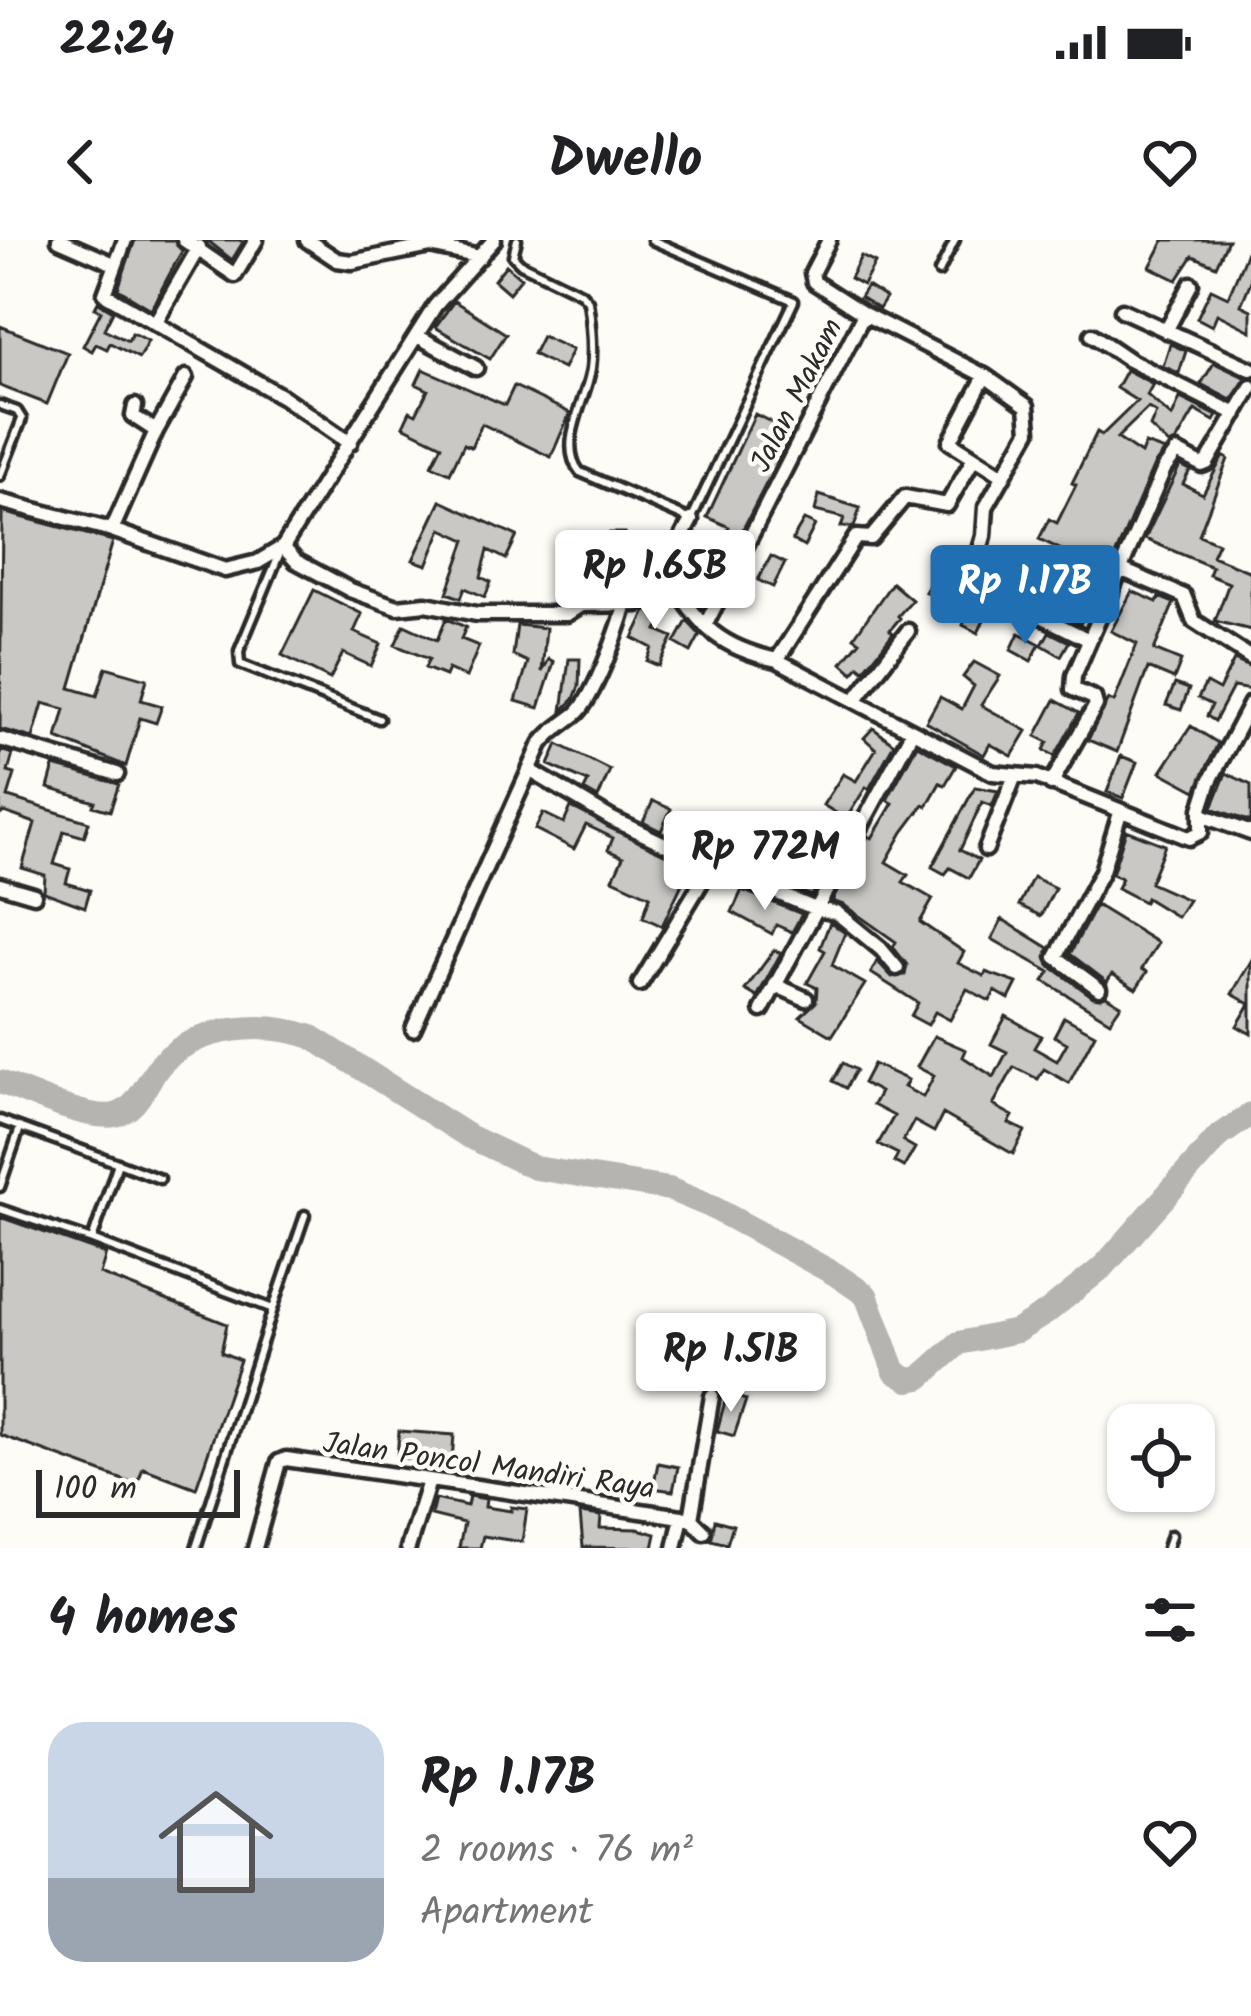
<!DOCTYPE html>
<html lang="en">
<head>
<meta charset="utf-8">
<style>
	:root { --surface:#fff; --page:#f6f6f6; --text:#202124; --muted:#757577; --accent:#1f6fb2 }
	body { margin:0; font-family:Kalam,sans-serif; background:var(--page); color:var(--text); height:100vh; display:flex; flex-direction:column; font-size:45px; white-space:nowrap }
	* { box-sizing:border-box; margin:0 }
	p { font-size:39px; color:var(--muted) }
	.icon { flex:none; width:66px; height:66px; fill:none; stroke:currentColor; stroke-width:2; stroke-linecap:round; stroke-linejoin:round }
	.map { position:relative; height:1308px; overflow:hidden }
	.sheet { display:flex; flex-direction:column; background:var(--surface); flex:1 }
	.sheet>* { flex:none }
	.buttons { position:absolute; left:1107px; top:1164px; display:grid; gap:24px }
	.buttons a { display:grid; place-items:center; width:108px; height:108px; border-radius:24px; background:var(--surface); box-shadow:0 3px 9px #0004; font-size:60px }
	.scale { position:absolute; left:36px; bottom:30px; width:204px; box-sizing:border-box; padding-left:12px; border:6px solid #2b2b2b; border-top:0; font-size:33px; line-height:42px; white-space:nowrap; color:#2b2b2b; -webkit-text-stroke:9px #fdfcf7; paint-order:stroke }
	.price { position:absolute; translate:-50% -102px; padding:0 27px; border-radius:12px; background:#fff; color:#222; font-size:39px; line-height:78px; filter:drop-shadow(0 3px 6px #0008) }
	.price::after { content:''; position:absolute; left:50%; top:72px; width:36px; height:27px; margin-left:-18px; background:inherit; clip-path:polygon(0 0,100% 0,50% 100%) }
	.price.active { background:var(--accent); color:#fff }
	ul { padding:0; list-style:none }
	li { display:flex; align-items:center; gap:36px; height:300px; padding:0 48px }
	li span { display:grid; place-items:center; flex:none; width:336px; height:240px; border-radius:36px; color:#555 }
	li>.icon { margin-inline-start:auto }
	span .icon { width:144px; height:144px; fill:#fffc; stroke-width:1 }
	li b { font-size:51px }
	h2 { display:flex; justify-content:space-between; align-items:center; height:144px; padding:0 48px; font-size:51px }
	.status { display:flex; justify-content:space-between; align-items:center; height:84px; padding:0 60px; background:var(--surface); direction:ltr }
	.status svg { height:33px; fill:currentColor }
	header { display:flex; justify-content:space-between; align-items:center; height:156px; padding:0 48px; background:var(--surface); font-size:54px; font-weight:600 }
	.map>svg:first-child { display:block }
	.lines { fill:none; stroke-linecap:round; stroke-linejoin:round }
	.river { stroke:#b5b4b1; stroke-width:24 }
	.building { fill:#c9c8c4; stroke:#2b2b2b; stroke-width:3 }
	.service-casing { stroke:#2b2b2b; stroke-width:15 }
	.minor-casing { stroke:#2b2b2b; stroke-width:21 }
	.service { stroke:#fdfcf7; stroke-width:6 }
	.minor { stroke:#fdfcf7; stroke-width:12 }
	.labels { text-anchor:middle; stroke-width:9; stroke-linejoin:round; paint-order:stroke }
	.street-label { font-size:30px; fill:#2b2b2b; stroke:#fdfcf7 }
</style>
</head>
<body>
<div class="status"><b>22:24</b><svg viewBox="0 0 49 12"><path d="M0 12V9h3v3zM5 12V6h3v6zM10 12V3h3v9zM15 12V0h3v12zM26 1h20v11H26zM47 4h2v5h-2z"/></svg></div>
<header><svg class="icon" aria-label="back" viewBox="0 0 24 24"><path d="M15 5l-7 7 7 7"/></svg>Dwello<svg class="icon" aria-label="heart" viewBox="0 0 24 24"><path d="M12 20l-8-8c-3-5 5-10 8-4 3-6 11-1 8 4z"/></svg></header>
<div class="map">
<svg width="1251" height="1308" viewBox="0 0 1251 1308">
	<rect width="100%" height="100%" fill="#fdfcf7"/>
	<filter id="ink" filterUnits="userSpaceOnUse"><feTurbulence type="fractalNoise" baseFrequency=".00833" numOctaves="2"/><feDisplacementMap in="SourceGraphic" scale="24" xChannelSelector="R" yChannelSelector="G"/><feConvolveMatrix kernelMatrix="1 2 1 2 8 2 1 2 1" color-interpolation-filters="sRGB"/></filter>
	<g filter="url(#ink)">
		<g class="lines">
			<path class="river" d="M0,842c27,10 88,39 115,33 25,-6 31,-36 48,-53 37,-37 103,-41 149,-25l156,99 67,32 134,21 41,17 125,68 31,21 29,77 14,8 11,-2 39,-35 58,-12 29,-18 58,-47 114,-129 33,-23"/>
		</g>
		<path class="building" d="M135,0h39l8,11 -31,58 -33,-20z
			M207,0h32l4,2 -11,18z
			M1164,0h64l-12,26 -23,-10 -16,24 -27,-13z
			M1251,2v39l-10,24 10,5v21l-34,-17 -5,12 -15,-8 14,-29 17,8z
			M861,16l14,7 -12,22 -13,-7z
			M506,25l15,13 -12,15 -15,-13z
			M867,46l19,12 -7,11 -19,-12z
			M454,61l52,33 -16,25 -55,-32z
			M98,62l15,9 -9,18 24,12 4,-8 16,8 -9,17 -29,-15 -3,6 -11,-5 -4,7 -9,-5 18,-35 -6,-3z
			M0,86l68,27 -21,51 -47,-18z
			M542,96l30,14 -9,19 -30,-15z
			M1170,104l16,7 -7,22 -16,-7z
			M1214,123l32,15 -15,22 -30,-16z
			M423,129l82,36 9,-19 56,27 -19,44 -69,-33 -11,23 -7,-3 -14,29 -18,-8 10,-20 -39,-19 7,-15 6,3 12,-24 -12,-6z
			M1126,130l27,14 -6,11 25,22 8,-19 37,18 -3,5 -19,-11 -19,32 -7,3 -19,-18 6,-14 -8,-5 -31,30 24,16 4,-10 20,7 -11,14 -46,107 -69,-33 10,-20 8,4 19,-38 -4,-2 25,-51 5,3 35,-34 -21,-13z
			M755,174l37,19 -72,141 -35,-20 11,-21 24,14 9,-20 -22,-10z
			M1223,216l5,3 -29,76 19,8 -6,13 39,16v58l-36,-9 14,-38 -20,-8 3,-8 -67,-28 35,-74 10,5 -7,14 20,10z
			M819,255l41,13 -6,19h-13l3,-9 -29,-7z
			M441,261l76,35 -11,23 -18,-9 -7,27 10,5 -6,15 -20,-9 -4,10 -14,-5 19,-53 -24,-11 -15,36 -14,-5z
			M2,272l111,29 -43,147 27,8 9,-29 41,12 -6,21 21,6 -6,17 -16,-5 -14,48 -69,-28 8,-29 -22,-6 -10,35 -33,-9z
			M804,280l11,5 -11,22 -12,-7z
			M610,293h15l-1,14 33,1v19l-24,1v24h-20v-10l-34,-6v-19h18v-10h13z
			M771,316l14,7 -12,24 -15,-7z
			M1029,316l12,6 5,8 49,27 -15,27 -12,-6 7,-16 -24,-12 -9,15 -37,-21 7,-11 6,3z
			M932,340l18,11 -6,11 -19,-10z
			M892,343l20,17 -14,16 2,2 -10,12 3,3 -16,21 -13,16 -5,-4 -6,7 -11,-10 18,-22 -6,-4z
			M314,350l48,24 -8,18 27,12 -10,22 -28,-13 -13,26 -48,-24z
			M1132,351l25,11 2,-5 15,6 -20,47 27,11 -7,18 -26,-11 -31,84 -29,-12 20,-41 6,3 23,-58 -26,-13z
			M663,358l9,4 -15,28 16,7 -14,29 -12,-5 5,-13 -19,-10 13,-27z
			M975,358l16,8 -13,27 -15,-8z
			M446,379l20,8 -5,12 18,7 -13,31 -18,-8 -3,7 -20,-8 4,-9 -34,-14 9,-20 33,15z
			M687,381l13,14 -9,17 -16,-9z
			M517,385l29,3 -4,44 7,-13 5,3 -15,46 -23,-7 12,-39 -15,-7z
			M1049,392l20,10 -8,14 -19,-11z
			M1019,393l21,11 -9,17 -20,-11z
			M569,419h11l-1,27 -5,13 -12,12z
			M1234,420l17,8v22l-18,-3 -18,34 -8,-5 5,-11 -14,-7 8,-15 13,7z
			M974,422l26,14 -19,29 46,26 -15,25 -22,-12 -6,11 -58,-33 14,-25 22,12 12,-23 -11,-9z
			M1175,444l14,5 -8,21 -15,-5z
			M1055,460l24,13 -24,43 -11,-6 4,-8 -12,-6z
			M1191,486l27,17 -22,48 -35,-19z
			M873,488l21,16 -25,45 -3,-2 -20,32 -23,-14 20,-31 13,7 20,-32 -12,-11z
			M558,504l52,26 -12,28 -14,-8 4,-8 -39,-17z
			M917,505l39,21 -11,19 -5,-2 -13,23 -3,-2 -21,28 -17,30 22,13 -5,7 30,17 -13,23 44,30 -6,11 26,13 2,-4 31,11 -8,16 -14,-8 -5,10 -23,-12 -17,31 -15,-8 -7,13 -17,-9 7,-13 -47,-30 6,-12 15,16 13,-2 2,-10 -14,-18 3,-5 -52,-37 -12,-4 36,-65 4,2 21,-35 -6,-3z
			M0,510l13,4 -5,18 7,2 -7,23 81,25 -5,15 -20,-6 -10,33 16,5 -4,14 24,7 -5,17 -41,-15 1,-17 -23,-7 13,-45 -31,-11 -4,3z
			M1121,516l16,6 -14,36 -16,-6z
			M54,526l65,18 -9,27 -17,-5 2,-4 -47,-14z
			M1226,533l25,12v37l-39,-14z
			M975,547l23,4 -6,15 -10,-4 -22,48 19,10 -10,18 -19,-10 -5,6 -13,-7z
			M653,561l18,8 -10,22 -18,-9z
			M571,567l119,60 -28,59 -19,-9 7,-21 -37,-17 10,-22 -15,-7 5,-12 -27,-13 -12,24 -39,-20 8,-16 21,10z
			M1126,590l39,15 -15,38 38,17 -11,17 -31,-19 -2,4 -27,-14 5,-10 -10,-4z
			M777,615l45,21 -10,20 -44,-18z
			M1033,637l22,11 -14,28 -22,-11z
			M742,650l60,24 -10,18 -16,-7 -4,9 -40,-22z
			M1096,665l62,38 -16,26 5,3 -11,17 -24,-15 -5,8 -37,-28z
			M1002,679l47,29 -3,10 3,7 44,32 13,-1 15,9 -11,16 -66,-40 6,-9 -58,-33z
			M830,682l15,11 -13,32 33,19 -33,52 -32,-19 16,-15 1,-14 -10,-5 18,-32 -5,-3z
			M774,710l7,3 -24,44 -12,-7z
			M1251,721v73l-14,-8 13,-22 -18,-10z
			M1006,776l35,20 -7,12 23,13 10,-18 -13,-7 10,-19 31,17 -26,49 -25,-14 -6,10 -24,-12 -21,38 20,11 -4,7 16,8 -12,23 -70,-40 -9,18 -20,-11 -11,20 12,7 -11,19 -10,-5 4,-8 -20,-10 16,-28 -21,-11 7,-13 -17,-9 10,-19 35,16 -4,7 19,10 11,-21 -17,-9 17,-31 32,14 -3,7 31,20 13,-25 -16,-8z
			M843,823l13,7 -10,18 -13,-7z
			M0,977l106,37 -6,20 127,50 -6,28 19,8 -44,128 -53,-20 -6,17 -137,-50z
			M727,1154l19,6 -12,36 -17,-5z
			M399,1191l55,4 -2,26 -55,-3z
			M658,1223l20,4 -5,24 -20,-3z
			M469,1256l17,3 -1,8 26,4v-4l16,2 -5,33 -39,-6 -3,12h-21l5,-25 -33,-8 4,-16 32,7z
			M580,1273l21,3 -1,12 38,1 18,5 -3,14 -70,-1z
			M715,1280l18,5 -6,19 -16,-4z"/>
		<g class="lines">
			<g class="service-casing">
				<path id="service" d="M517,0l-4,16 8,8 60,29 7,8c3,21 6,47 3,68 -5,32 -34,76 -11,103l111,48 103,-219 -142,-61
					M939,32l16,-32
					M0,165l17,6 5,8 -22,57
					M281,310l-42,101 1,13 139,55
					M0,880l118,43 -26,77 181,69 -77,239
					M118,923l42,16
					M0,947l20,-59
					M0,969l92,31
					M273,1069l32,-94
					M1167,1308l4,-13"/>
			</g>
			<g class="minor-casing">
				<path id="minor" d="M59,0l55,24
					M125,0l-20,54 178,103 67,46
					M184,0l51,35 21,-35
					M307,0l30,20 15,2 78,-16 50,11
					M829,0l-17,33 2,9 50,32 121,62 42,30 2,25 -43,76 -2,29 -13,45 118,59
					M1122,70l129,59
					M155,83l44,-76
					M1166,91l25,-47
					M1092,95l37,25 107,54
					M417,96l59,32
					M985,136l-35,66 52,33
					M156,191l30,-54
					M0,261l112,29 113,40 33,-8 25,-15 152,-241 59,-66
					M112,290l44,-99 -23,-15 2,-10
					M283,307l13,14 54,29 47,17 29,-3 51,10h90l14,-9 57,-1 33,-25c28,48 50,69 106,81l216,113 44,4 152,61 12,-6v-23l9,-28 41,-78
					M1051,321l60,32
					M1120,329l64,27 10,25 57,37
					M671,339l3,-27 17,-32
					M705,386l159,-312
					M777,420l79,-123 15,1 34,-41 42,8 27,-47
					M856,459l52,-68
					M0,499l117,35
					M531,531l81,48 99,47 105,43 21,4 44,36 16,19
					M1051,544l45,-79 -2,-7 -21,-9 1,-13 90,-207 13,-17 25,13 5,-2 44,-76
					M1204,576l47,17
					M986,609l28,-71
					M0,645l34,10
					M640,744l71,-118
					M775,745l31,14
					M1099,749l-43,-32 46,-86 18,-58
					M762,770l150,-278
					M413,789l128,-285c11,-15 23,-20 36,-31 17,-16 41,-82 48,-106
					M691,1279l21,-123
					M255,1308l24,-86 7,-3 396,58 9,2 13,13
					M408,1308l21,-67
					M675,1308l7,-31"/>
			</g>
			<use href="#service" class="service"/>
			<use href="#minor" class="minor"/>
		</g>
	</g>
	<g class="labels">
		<g class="street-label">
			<text transform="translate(796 155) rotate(-63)" y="10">Jalan Makam</text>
			<text transform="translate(489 1225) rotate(8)" y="10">Jalan Poncol Mandiri Raya</text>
		</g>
	</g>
</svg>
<div class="buttons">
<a><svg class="icon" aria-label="locate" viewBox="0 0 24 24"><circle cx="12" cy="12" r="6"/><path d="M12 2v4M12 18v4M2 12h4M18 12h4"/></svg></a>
</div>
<div class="scale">100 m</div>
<b class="price" style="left:655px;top:392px">Rp 1.65B</b>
<b class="price active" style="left:1025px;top:407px">Rp 1.17B</b>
<b class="price" style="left:765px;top:673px">Rp 772M</b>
<b class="price" style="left:731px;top:1175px">Rp 1.51B</b>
</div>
<section class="sheet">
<h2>4 homes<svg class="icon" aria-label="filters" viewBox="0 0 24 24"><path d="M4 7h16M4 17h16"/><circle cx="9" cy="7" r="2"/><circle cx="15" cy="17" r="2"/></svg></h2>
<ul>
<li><span style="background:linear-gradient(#c9d6e8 65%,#9aa5b1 0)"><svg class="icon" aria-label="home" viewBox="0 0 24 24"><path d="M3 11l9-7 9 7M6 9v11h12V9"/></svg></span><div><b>Rp 1.17B</b><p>2 rooms · 76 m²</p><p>Apartment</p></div><svg class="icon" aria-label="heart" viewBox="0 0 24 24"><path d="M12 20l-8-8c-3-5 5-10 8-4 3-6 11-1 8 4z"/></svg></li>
</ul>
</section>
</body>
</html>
